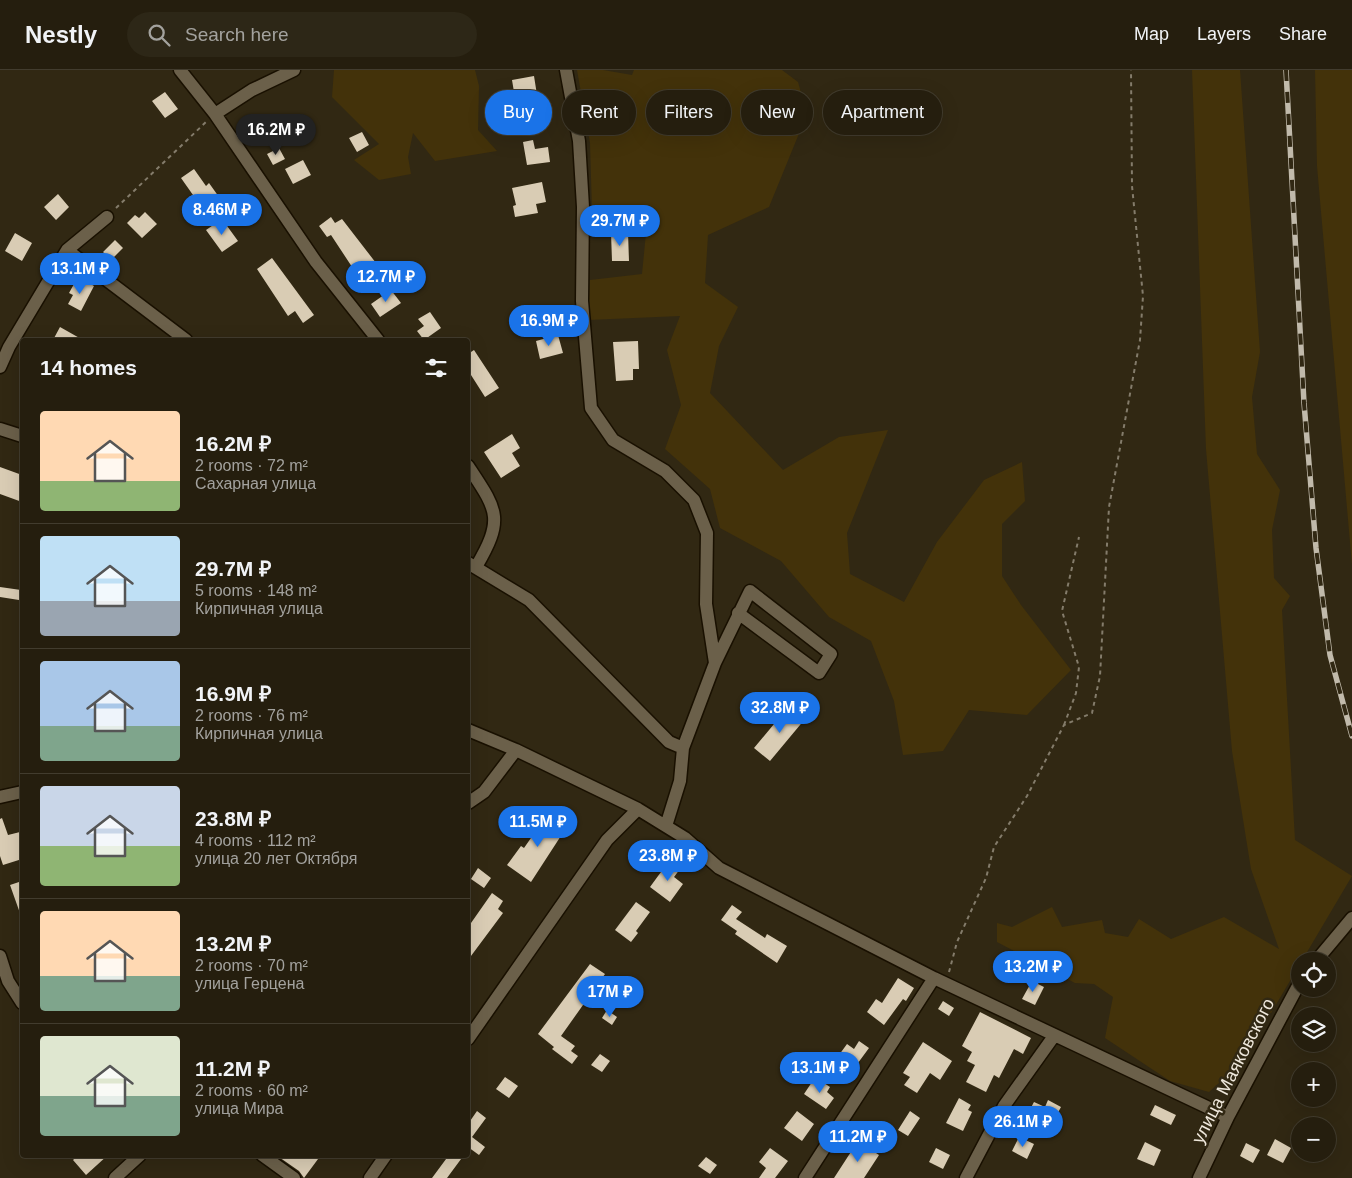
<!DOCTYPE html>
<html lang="en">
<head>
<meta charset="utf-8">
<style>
	:root { --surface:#251e0e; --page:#2d2717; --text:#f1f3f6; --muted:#a3a29e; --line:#423c2e; --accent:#1a73e8 }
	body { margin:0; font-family:Helvetica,sans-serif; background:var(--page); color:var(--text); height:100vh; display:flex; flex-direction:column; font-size:19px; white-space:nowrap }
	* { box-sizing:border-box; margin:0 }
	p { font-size:16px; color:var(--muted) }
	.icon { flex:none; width:28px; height:28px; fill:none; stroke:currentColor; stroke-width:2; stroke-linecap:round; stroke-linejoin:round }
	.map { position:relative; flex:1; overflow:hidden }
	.sheet { position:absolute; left:20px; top:268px; width:450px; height:820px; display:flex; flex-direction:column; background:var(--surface); border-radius:5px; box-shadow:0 5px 20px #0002,0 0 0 1px var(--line) }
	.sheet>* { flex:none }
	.top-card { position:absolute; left:485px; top:20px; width:475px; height:45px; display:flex; gap:10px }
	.tools { position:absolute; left:1291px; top:882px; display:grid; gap:10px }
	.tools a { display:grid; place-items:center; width:45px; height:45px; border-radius:50%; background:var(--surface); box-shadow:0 5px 20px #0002,0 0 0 1px var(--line); font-size:25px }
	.price { position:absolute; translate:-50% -42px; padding:0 11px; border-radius:18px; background:var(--accent); color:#fff; font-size:16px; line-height:32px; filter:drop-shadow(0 1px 2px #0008) }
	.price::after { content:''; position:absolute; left:50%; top:30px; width:15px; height:11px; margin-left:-8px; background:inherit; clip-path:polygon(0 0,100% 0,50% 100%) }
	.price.active { background:#222; color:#fff }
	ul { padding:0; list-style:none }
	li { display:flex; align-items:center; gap:15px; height:125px; padding:0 20px }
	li+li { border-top:1px solid var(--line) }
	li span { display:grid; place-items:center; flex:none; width:140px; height:100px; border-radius:5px; color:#555 }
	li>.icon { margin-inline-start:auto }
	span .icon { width:60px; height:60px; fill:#fffc; stroke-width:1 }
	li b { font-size:21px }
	h2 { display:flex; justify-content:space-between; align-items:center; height:60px; padding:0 20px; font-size:21px }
	.tag { padding:0 18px; border-radius:22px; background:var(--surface); box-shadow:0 5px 20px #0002,0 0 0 1px var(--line); font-size:18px; line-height:45px }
	.tag.active { background:var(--accent); color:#fff }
	header { display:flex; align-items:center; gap:30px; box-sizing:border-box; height:70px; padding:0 25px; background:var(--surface); border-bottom:1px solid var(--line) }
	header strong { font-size:24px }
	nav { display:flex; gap:28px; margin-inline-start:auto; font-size:18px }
	.search { width:350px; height:45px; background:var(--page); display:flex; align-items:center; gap:12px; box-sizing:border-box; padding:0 18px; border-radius:28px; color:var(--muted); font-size:19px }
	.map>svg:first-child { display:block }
	.green { fill:#43320a }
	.building { fill:#d9ccb4 }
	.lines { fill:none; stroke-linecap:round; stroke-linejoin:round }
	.minor-casing { stroke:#191000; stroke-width:15 }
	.path { stroke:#847c6b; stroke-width:2; stroke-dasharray:4 4; stroke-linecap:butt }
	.minor { stroke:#6b604a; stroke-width:12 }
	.rail-casing { stroke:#c1baab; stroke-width:5.5 }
	.rail { stroke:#312813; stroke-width:4; stroke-dasharray:11; stroke-linecap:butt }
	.labels { text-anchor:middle; stroke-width:5; stroke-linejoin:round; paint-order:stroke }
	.street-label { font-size:18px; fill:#efe8dc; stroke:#312813 }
</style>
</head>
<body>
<header>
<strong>Nestly</strong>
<div class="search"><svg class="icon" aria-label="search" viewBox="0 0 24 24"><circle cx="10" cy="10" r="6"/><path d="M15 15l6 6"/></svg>Search here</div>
<nav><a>Map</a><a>Layers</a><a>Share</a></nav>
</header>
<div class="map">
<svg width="1352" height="1108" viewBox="0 0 1352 1108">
	<rect width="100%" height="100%" fill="#312813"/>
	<path class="green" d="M334,0h141l4,16 -1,44 19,21 -62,10 -22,-28 -5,24 3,17 -32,6 -25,-20 25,-16 -47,-47z
		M577,0h26l29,5 2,-5h148l16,12 9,32 -38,93 -61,28 -3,48 33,24 -19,39 -9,47 73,77 56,-33 49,-7 -41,103 3,41 54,28 33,-60 47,-62 38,-18 3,39 -23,23v52l19,29 50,65 -44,45 -58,-5 -26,41 -40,4 -9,-54 -23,-60 -42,-24 -48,-56 -61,-33 -10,-39 -45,-40 16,-44 -14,-55 13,-34 -92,4 2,-40 52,-6 5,-51 -55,-12 -2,-68z
		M1192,0h48l20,282 -8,45 5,57 23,36 -8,40 2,48 16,18 -8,14 13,230 57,36 -110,186 -33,30 -39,-11 -65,-43 8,-41 -19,-13 -19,-1 -78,-41v-19l15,4 40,-20 10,20 40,-7 3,13 23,4 11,-18 32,20 53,-22 55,32 -28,-80 -19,-118 -26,-302z
		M1315,0h37v495l-35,-399z"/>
	<path class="building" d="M534,6l3,19 -22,3 -3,-18z
		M165,22l13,17 -13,9 -13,-17z
		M362,62l7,13 -12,7 -8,-14z
		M533,70l2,9 13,-2 2,15 -23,3 -4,-23z
		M279,78l6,11 -12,6 -6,-11z
		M303,90l8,15 -18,9 -8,-15z
		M194,99l12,17 3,-3 10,14 -20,14 -10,-14 4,-2 -12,-17z
		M542,112l4,20 -10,2 2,9 -23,4 -2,-11 3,-1 -4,-17z
		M58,124l11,13 -13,13 -12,-13z
		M145,142l12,12 -15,14 -15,-15 8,-8 4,3z
		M331,147l4,6 7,-4 34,44 -18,13 -27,-41 -4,2 -8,-11z
		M222,149l16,22 -16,11 -16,-22z
		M611,162h17l1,29h-17z
		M15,163l17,10 -10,18 -17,-10z
		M115,170l8,8 -12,12 -8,-8z
		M272,188l42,57 -11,8 -8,-12 -7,5 -31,-47z
		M82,209l12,7 -13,25 -13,-7 5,-9 -4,-2 5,-9 4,2z
		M391,220l10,13 -21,14 -9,-13z
		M430,242l11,16 -17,12 -7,-9 7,-5 -6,-7z
		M60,257l23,13h-30z
		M558,265l5,18 -23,6 -4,-18z
		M638,271l1,28h-6v11l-17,1 -3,-39z
		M474,280l25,38 -14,9 -14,-22 -3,3v-24z
		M512,364l8,14 -8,5 8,13 -19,12 -17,-26z
		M0,397l22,8v27l-22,-8z
		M0,517l21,3 -2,10 -19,-3z
		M789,636l16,13 -35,42 -16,-13z
		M549,742l19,13 -37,57 -24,-17 14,-19 3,2z
		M2,748l6,17 12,-3 2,8v19l-19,6 -3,-9v-37z
		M669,791l11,8 -6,8 9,7 -13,18 -20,-15z
		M478,798l13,10 -7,10 -13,-9z
		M22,811v34l-1,1 -11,-31z
		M492,823l11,8 -5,8 5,4 -35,47v-40l3,3z
		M636,832l14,10 -14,19 2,2 -7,9 -16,-12z
		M732,835l10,7 -6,7 29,19 2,-4 20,12 -10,17 -42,-29 2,-3 -16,-11z
		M590,894l15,10 -44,62 14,10 -4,5 7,5 -6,8 -20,-15 2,-2 -16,-13z
		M898,908l16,10 -8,13 -3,-2 -19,26 -17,-13 9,-13 6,4z
		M1032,911l12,6 -9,18 -13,-6z
		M943,931l11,7 -5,8 -11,-7z
		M607,940l10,7 -5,8 -10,-7z
		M980,942l51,26 -8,16 -9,-5 -15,29 -5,-3 -8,17 -20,-10 9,-17 -8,-4 5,-9 -10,-6z
		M859,971l10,7 -14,19 -16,-12 8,-11 7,5z
		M923,972l29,19 -12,19 -10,-7 -13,20 -13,-8 6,-8 -7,-4z
		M600,984l10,7 -8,11 -11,-7z
		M505,1007l13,9 -9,12 -13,-9z
		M818,1009l12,8 -3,5 7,6 -8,11 -22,-15 8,-12 3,2z
		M959,1028l12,7 -3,5 4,2 -9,19 -17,-8z
		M1048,1030l13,7 -12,22 -23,-12 8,-15 11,5z
		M1155,1035l21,10 -5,10 -21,-10z
		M477,1041l9,7 -14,19 13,10 -6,8 -11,-8v-23z
		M797,1041l17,13 -12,17 -18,-13z
		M910,1041l10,7 -12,18 -10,-6z
		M1019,1067l15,7 -7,15 -15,-8z
		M1275,1069l16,9 -8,15 -16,-8z
		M858,1071l21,14 -15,23h-30z
		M1145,1072l16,8 -7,16 -17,-7z
		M1246,1073l14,7 -7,13 -13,-7z
		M770,1078l18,13 -13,17h-16l7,-10 -7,-6z
		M936,1078l14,7 -7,14 -14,-7z
		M78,1085h30l-22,20 -13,-15z
		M276,1085h45l-17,23 -5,-7z
		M449,1085h15l-17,23h-15z
		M706,1087l11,8 -7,9 -12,-8z"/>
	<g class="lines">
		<g class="minor-casing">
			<path id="minor" d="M180,0l35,44 101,148 62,78
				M566,0l13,71 4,66 -1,94 9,107 22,32 52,31 29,29 13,33 -1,71 9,59 -32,85
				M215,44l37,-24 42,-20
				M67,180l119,90
				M0,297l9,-20 58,-97 40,-33
				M0,359l22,7
				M468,396c29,44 37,52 8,101
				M468,493l61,37 140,142 14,6 -3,33 -14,45
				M715,593l35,-72 81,63 -12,19 -81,-60
				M468,660l48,20 122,59 47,29 34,30 215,110 294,139
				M0,727l22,-5
				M468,733l16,-11 32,-42
				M0,886l8,25 14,22
				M1316,891l36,-43
				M468,969l139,-199 31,-31
				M262,1085l32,23
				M115,1108l25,-23
				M370,1108l16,-23
				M805,1108l129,-200
				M966,1108l38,-72 50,-70
				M1199,1108l29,-61 72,-135"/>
		</g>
		<path class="path" d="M116,138l90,-86
			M1064,655l12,-32 3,-26 -17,-56 17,-74
			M949,902l8,-30 29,-64 8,-31 33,-51 37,-71 28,-12 8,-37 9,-169 31,-167 3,-44 -11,-110 -1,-116"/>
		<use href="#minor" class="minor"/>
		<g class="rail-casing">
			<path id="rail" d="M1286,0l18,333 12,145 14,107 22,81"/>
		</g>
		<use href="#rail" class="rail"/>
	</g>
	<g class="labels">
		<g class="street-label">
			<text transform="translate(1233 1001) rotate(-63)" y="6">улица Маяковского</text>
		</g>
	</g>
</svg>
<div class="tools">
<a><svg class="icon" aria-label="locate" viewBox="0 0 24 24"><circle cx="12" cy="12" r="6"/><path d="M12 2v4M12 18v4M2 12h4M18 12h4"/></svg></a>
<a><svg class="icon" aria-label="layers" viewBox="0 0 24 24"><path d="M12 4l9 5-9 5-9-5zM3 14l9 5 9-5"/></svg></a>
<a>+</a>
<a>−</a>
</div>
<b class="price active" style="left:276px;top:86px">16.2M ₽</b>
<b class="price" style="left:222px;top:166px">8.46M ₽</b>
<b class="price" style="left:620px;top:177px">29.7M ₽</b>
<b class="price" style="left:80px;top:225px">13.1M ₽</b>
<b class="price" style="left:386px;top:233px">12.7M ₽</b>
<b class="price" style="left:549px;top:277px">16.9M ₽</b>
<b class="price" style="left:780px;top:664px">32.8M ₽</b>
<b class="price" style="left:538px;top:778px">11.5M ₽</b>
<b class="price" style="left:668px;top:812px">23.8M ₽</b>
<b class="price" style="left:1033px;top:923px">13.2M ₽</b>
<b class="price" style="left:610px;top:948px">17M ₽</b>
<b class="price" style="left:820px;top:1024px">13.1M ₽</b>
<b class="price" style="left:1023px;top:1078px">26.1M ₽</b>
<b class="price" style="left:858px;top:1093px">11.2M ₽</b>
<div class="top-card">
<a class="tag active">Buy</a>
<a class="tag">Rent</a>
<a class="tag">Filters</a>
<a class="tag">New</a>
<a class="tag">Apartment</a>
</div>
<section class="sheet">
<h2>14 homes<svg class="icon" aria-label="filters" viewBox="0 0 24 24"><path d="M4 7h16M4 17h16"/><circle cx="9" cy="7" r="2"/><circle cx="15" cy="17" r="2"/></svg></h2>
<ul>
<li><span style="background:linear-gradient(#ffd9b3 70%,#8fb573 0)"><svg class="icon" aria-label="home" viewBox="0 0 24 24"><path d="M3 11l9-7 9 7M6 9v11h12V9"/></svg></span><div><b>16.2M ₽</b><p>2 rooms · 72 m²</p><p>Сахарная улица</p></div></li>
<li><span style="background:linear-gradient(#bfe0f5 65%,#9aa5b1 0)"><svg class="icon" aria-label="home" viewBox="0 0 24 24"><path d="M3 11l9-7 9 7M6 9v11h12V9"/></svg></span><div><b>29.7M ₽</b><p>5 rooms · 148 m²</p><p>Кирпичная улица</p></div></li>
<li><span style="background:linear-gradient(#a9c7e8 65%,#7fa58c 0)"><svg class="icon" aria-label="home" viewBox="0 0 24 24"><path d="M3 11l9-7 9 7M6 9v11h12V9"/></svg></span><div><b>16.9M ₽</b><p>2 rooms · 76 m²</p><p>Кирпичная улица</p></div></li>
<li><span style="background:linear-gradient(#c9d6e8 60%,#8fb573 0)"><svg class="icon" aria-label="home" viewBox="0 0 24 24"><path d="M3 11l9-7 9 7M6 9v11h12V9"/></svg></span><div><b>23.8M ₽</b><p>4 rooms · 112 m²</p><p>улица 20 лет Октября</p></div></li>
<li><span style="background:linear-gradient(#ffd9b3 65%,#7fa58c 0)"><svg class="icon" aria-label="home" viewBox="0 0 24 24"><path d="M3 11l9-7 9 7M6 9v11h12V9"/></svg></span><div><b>13.2M ₽</b><p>2 rooms · 70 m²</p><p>улица Герцена</p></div></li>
<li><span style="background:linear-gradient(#dfe7d0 60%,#7fa58c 0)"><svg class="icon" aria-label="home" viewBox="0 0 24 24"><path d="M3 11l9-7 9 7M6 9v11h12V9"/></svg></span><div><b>11.2M ₽</b><p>2 rooms · 60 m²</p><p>улица Мира</p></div></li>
</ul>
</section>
</div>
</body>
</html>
